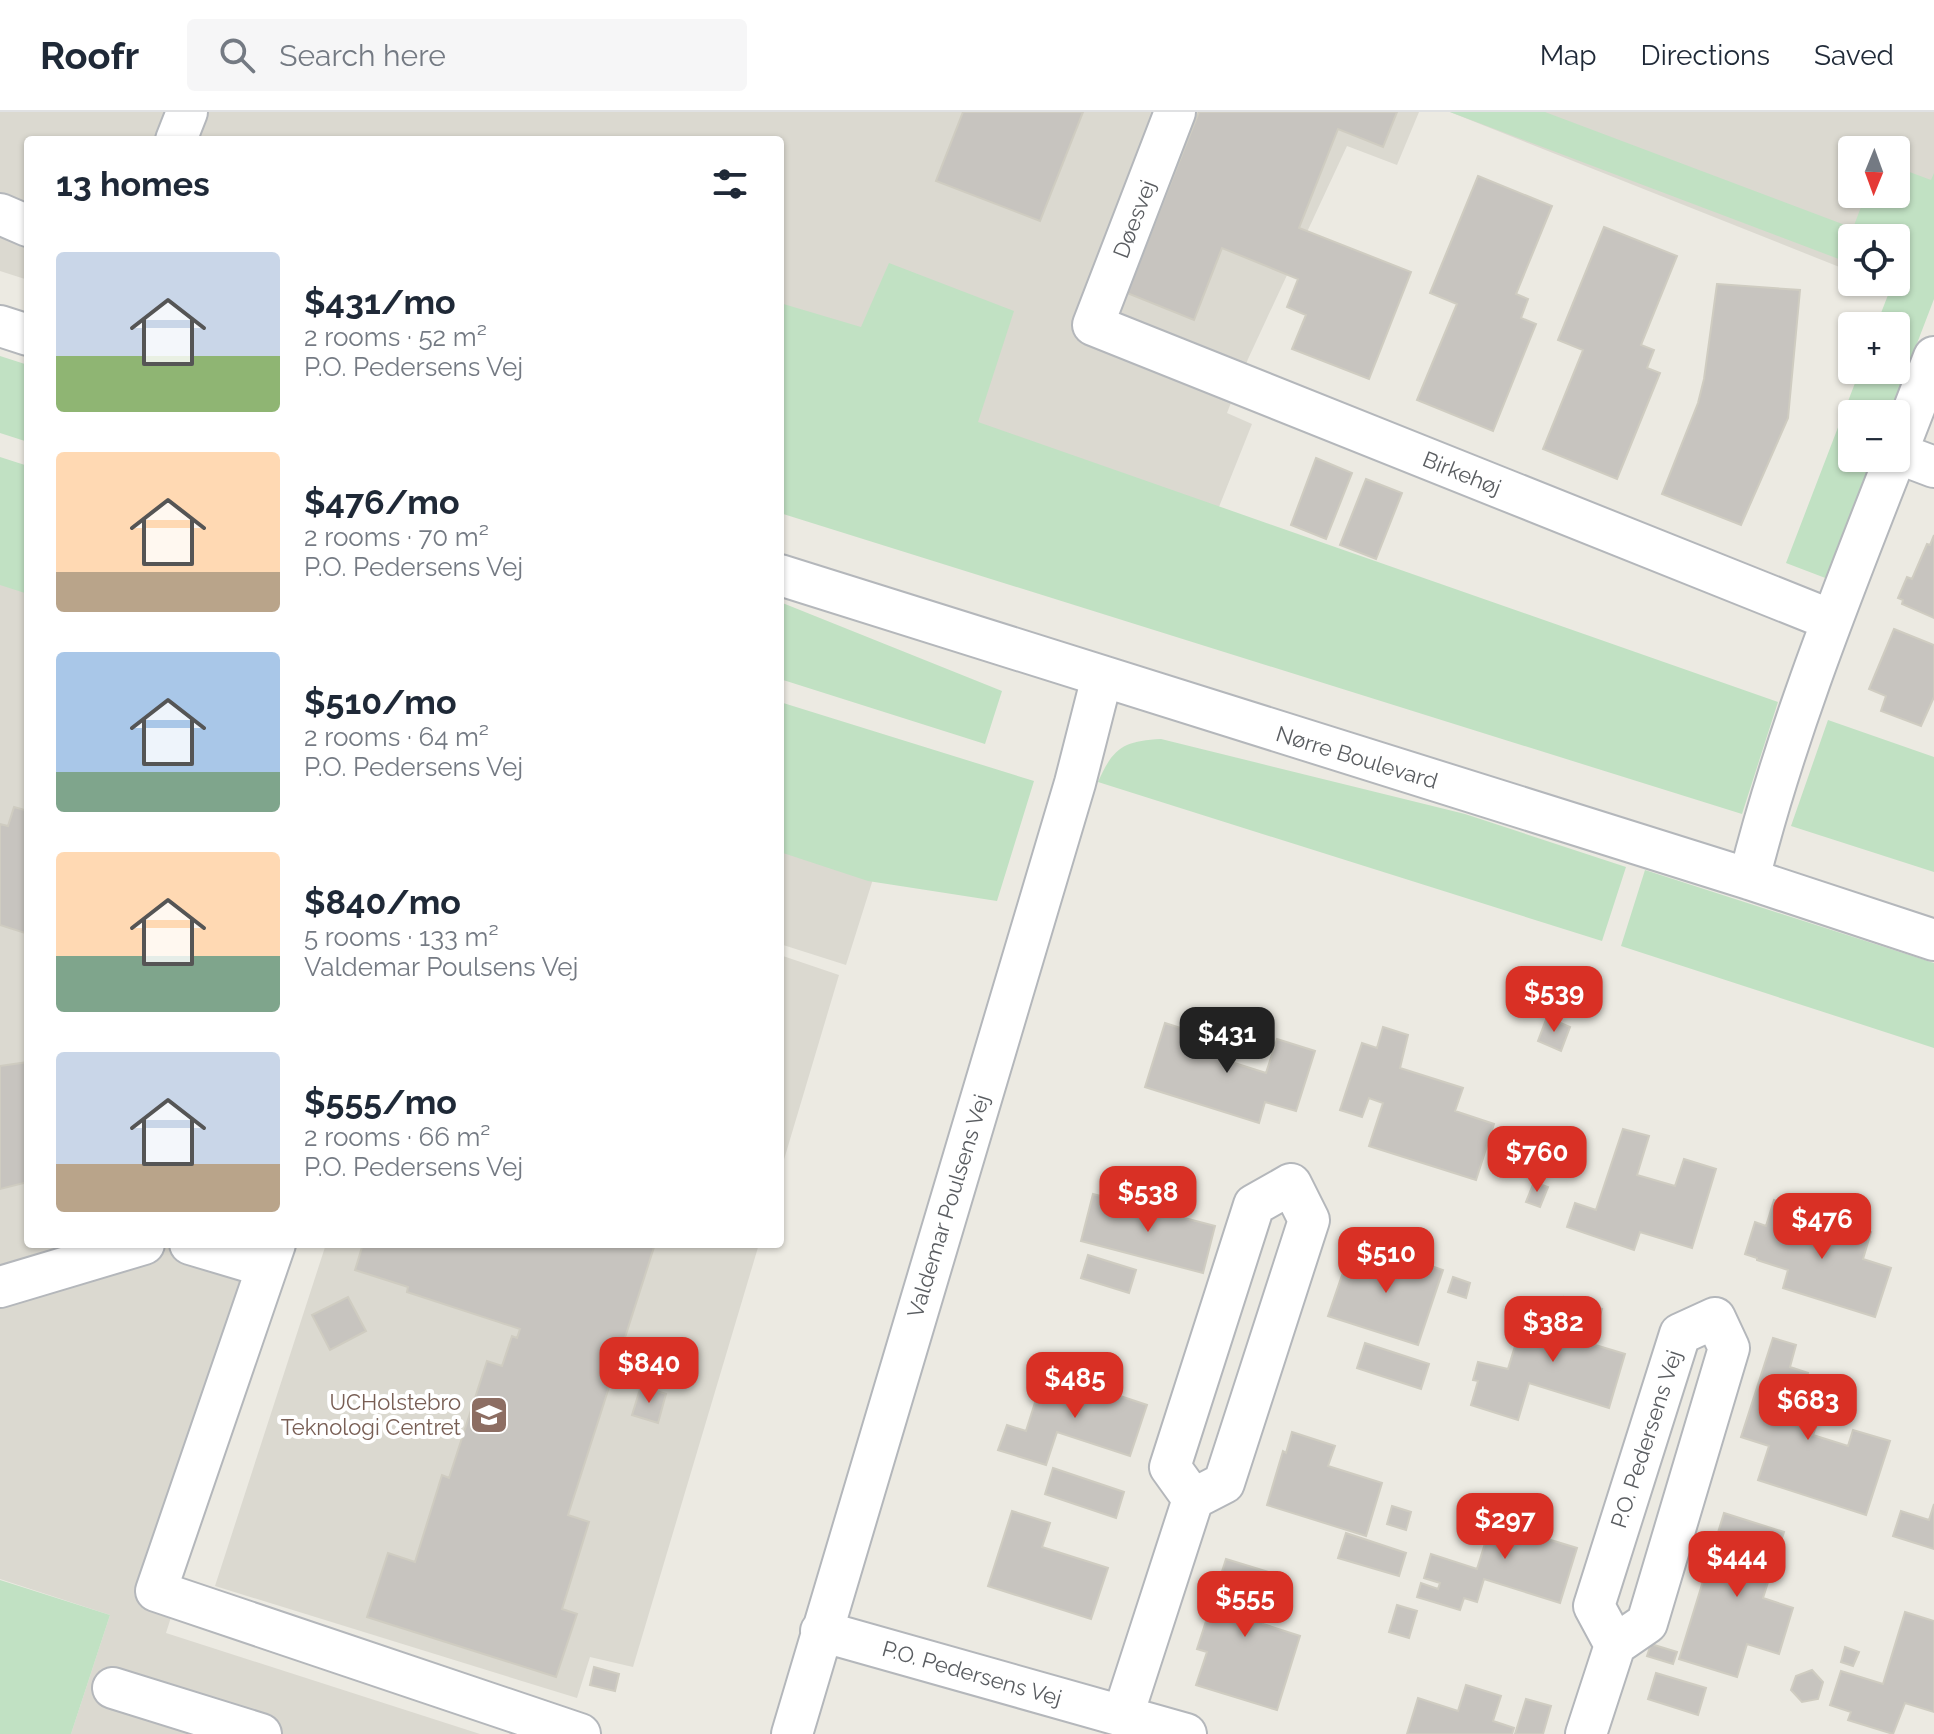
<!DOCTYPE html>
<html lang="en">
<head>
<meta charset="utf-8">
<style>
	:root { --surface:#fff; --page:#f6f6f7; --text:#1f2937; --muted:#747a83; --line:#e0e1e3; --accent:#d93025 }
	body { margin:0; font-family:Raleway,sans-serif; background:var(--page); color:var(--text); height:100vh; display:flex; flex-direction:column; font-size:30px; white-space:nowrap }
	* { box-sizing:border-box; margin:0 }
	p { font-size:26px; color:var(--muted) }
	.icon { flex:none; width:44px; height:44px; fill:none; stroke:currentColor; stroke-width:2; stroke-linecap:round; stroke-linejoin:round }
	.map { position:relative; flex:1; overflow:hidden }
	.drawer { position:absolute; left:24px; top:24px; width:760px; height:1112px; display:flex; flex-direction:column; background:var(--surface); border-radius:8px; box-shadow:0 2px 6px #0004 }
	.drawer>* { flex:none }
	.needle { width:52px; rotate:181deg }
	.buttons { position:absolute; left:1838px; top:24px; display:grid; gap:16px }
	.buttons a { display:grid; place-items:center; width:72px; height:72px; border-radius:8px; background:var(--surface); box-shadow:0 2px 6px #0004; font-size:40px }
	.price { position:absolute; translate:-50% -68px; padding:0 18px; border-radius:16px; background:var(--accent); color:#fff; font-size:26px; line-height:52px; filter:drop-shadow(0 2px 4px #0008) }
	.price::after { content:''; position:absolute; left:50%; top:48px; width:24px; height:18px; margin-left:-12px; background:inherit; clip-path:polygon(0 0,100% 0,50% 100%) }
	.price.active { background:#222; color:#fff }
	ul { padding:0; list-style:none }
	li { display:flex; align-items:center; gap:24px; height:200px; padding:0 32px }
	li span { display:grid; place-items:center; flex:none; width:224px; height:160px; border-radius:8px; color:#555 }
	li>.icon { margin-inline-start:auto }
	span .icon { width:96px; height:96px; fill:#fffc; stroke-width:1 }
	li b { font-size:34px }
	h2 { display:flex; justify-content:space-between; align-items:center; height:96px; padding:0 32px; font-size:34px }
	header { display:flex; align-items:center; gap:48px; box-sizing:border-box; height:112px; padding:0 40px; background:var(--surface); border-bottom:2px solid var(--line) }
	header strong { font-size:38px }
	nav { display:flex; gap:44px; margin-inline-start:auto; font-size:28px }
	.search { width:560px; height:72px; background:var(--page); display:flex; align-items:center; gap:20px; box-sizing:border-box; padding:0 28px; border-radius:8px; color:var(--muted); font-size:30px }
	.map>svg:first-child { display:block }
	.education { fill:#dbd9d0; fill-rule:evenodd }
	.green { fill:#c1e1c3 }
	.building { fill:#c7c4bf; stroke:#cfccc1; stroke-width:2 }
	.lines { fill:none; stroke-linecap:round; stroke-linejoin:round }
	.minor-casing { stroke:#b4b7bb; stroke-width:44 }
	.minor { stroke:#fff; stroke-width:40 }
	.labels { text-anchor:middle; stroke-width:8; stroke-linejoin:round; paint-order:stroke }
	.street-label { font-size:22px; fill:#5a5d61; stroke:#fff }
	.education-label { font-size:22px; fill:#785e54; stroke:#fff; text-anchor:end }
</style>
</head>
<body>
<header>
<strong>Roofr</strong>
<div class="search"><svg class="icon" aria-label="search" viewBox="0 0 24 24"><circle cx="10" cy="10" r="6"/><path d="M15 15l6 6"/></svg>Search here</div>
<nav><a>Map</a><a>Directions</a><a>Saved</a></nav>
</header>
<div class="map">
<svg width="1934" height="1622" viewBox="0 0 1934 1622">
	<rect width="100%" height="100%" fill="#eceae2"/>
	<path class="education" d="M0,0h1419l-22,53 -50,-19 -99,213 -21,54 25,11 -43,108 -429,-137v-255h-752v140l-28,-9z
		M1450,0h484v106l-30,75 -28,-11h20v-44h-44v34zM1852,38h44v44h-44z
		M0,353l28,9v770h262l-124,389 314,101h-409l39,-119 -110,-36z
		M780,601l132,42 -66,210 -66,-21z
		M780,843l59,20 -59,198z
		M326,1132h433l-126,423 -43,-10 -13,41 -362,-112z"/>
	<path class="green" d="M1450,0h95l308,116 13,-34h30v-27l35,13 3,-7v126l-44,115h-38v44h22l-46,121 -42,-16 74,-193h36v-44h-20l17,-44h3v-44h-44v26z
		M889,151l125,48 -36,111 800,280 -36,112 -962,-301v-210l81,24z
		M0,244l28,9v77l-28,-9z
		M0,345l28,9v128l-28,-9z
		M780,490l222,89 -17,53 -205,-65z
		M780,590l254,79 -37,120 -129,-20 -88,-29z
		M1828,608l106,37v115l-143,-46z
		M1161,627l304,75 161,53 -24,74 -504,-159c15,-34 25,-41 63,-43z
		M1645,758l289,93v85l-313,-102z
		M0,1468l110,35 -39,119h-71z"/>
	<path class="building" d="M963,0h120l-43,109 -104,-40z
		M1199,0h198l-14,35 -45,-18 -39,99 112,44 -42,107 -77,-30 14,-34 -19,-8 11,-28 -76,-31 -28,72 -67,-27z
		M1478,64l74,30 -36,88 12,5 -7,19 15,6 -43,107 -76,-31 40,-96 -27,-11z
		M1604,115l73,29 -36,89 13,5 -7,18 13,5 -43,106 -74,-30 40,-99 -25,-10z
		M1717,172l83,6 -12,128 -47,107 -79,-31 36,-91 6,-24z
		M1316,346l36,15 -26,66 -35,-14z
		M1366,367l36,14 -26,66 -36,-14z
		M1934,423v83l-32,-14 1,-4 -5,-2 9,-21 5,2 15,-35 3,1z
		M1894,517l40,16v52l-13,29 -40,-15 5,-15 -17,-7z
		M14,695l14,4v123l-28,-9v-101l8,2z
		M1547,905l23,10 -9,24 -23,-10z
		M1165,911l65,21 -5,16 41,13 11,-34 38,12 -19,60 -31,-9 -6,21 -114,-36z
		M1383,915l25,8 -8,33 63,20 -8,23 39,13 -18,56 -107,-34 14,-43 -14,-5 -7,19 -22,-7 22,-67 15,5z
		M28,950v120l-28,7v-123z
		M1623,1017l26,7 -12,39 38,11 9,-27 32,10 -24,79 -52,-16 -6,18 -67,-23 8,-24 21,7z
		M1534,1070l14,5 -8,20 -14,-5z
		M1093,1082l122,32 -12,47 -122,-32z
		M1774,1088l20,7 -9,30 29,7 9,-27 48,15 -8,27 28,9 -16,49 -92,-29 5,-18 -31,-10v-2l-12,-4 10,-32 11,4z
		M363,1132h292l-87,271 21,7 -27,87 15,5 -21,63 -189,-60 21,-64 27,9 27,-87 7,3 38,-117 15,5 10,-30 5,2 3,-9 -113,-37 1,-5 -53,-17z
		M1352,1134l40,13 -4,12 13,4 5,-18 37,13 -25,75 -90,-29z
		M1088,1143l48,15 -7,23 -48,-15z
		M1453,1165l17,6 -4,15 -18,-6z
		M348,1185l18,34 -36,19 -18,-35z
		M1564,1185l38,12 -10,35 33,10 -16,54 -80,-25 -11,37 -47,-15 7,-24 -5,-1 5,-18 30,7 14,-46 31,9z
		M1773,1226l23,7 -6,22 18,6 -12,38 23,8 -6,16 35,11 5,-16 37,11 -24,74 -108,-35 11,-34 -28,-9z
		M1365,1231l64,21 -8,25 -64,-21z
		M1045,1259l102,34 -17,51 -73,-24 -11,33 -48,-15 9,-25 19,6z
		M641,1274l25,8 -8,29 -26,-8z
		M1292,1320l43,14 -7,20 54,17 -16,53 -99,-31 16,-54 3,2z
		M1053,1356l71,24 -8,26 -71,-24z
		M1500,1383l39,12 -8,27 46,14 -17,55 -76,-24 -7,23 -13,-4 -4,12 -43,-13 4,-14 17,6 2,-6 -16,-5 7,-24 46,15z
		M1934,1392v45l-41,-13 8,-25 28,9z
		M1392,1394l19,6 -5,18 -19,-6z
		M1012,1399l38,12 -8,24 66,21 -17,51 -103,-33z
		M1724,1401l60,19 -21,66 30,10 -14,46 -32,-10 -10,33 -58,-18z
		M1346,1421l60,20 -7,23 -61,-18z
		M1226,1447l52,16 -15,49 37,12 -23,74 -81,-25 11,-33 -10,-3z
		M1397,1493l20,6 -8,27 -20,-6z
		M1905,1500l29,9v91l-29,-9 -12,31 -45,-14 3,-8 -21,-7 11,-34 42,13z
		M1651,1532l26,8 -4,12 -26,-8z
		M1845,1535l14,5 -6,14 -12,-4z
		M594,1555l25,7 -4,17 -25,-6z
		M1812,1558l11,12 -5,17 -16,3 -11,-12 5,-14z
		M1656,1561l50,15 -8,27 -50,-16z
		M1466,1573l35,11 -8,25 21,7 -2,6h-105l11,-36 40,13z
		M1526,1587l25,7 -8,28h-28z"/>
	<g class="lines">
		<g class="minor-casing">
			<path id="minor" d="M1175,0l-82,213 738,295
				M176,28l11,-28
				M0,102l28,12
				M0,214l28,9
				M1897,341l37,14
				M1896,343l38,-98
				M780,463l969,304 185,61
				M1749,767c36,-144 92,-283 146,-421
				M190,1132l77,23
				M275,1132l-119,347 424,143
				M0,1175l144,-43
				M821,1519l365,103
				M113,1576l148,46
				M1123,1603l70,-216 31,-16 85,-263 -18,-36 -37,21 -84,262 23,32
				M792,1622l283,-951 27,-106
				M1586,1622l29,-89 32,-22 82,-275 -14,-30 -35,16 -86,272 21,39"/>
		</g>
		<use href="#minor" class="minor"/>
	</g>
	<defs>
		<g id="school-square" transform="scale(2)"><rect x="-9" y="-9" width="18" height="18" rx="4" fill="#8d6e63" stroke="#fff"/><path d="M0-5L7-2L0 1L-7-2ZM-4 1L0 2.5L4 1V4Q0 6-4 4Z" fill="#fff"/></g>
	</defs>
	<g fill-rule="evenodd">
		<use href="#school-square" x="489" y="1303"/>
	</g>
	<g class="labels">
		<g class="street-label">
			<text transform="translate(1134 107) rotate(-69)" y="8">Døesvej</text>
			<text transform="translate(1462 361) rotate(22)" y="8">Birkehøj</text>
			<text transform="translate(1357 645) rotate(17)" y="8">Nørre Boulevard</text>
			<text transform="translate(948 1094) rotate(-73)" y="8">Valdemar Poulsens Vej</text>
			<text transform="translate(1646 1327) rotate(-72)" y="8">P.O. Pedersens Vej</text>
			<text transform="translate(972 1561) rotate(16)" y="8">P.O. Pedersens Vej</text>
		</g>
		<g class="education-label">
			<text x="461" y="1298">UCHolstebro<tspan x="461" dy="25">Teknologi Centret</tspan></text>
		</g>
	</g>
</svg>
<div class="buttons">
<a><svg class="needle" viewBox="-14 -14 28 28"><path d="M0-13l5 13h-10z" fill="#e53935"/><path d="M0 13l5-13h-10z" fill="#747a83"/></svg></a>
<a><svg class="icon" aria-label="locate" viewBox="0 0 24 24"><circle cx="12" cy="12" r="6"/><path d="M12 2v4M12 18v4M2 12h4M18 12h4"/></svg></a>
<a>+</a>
<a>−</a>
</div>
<b class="price" style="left:1554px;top:922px">$539</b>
<b class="price active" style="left:1227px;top:963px">$431</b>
<b class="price" style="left:1537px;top:1082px">$760</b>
<b class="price" style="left:1148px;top:1122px">$538</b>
<b class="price" style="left:1822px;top:1149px">$476</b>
<b class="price" style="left:1386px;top:1183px">$510</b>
<b class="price" style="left:1553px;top:1252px">$382</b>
<b class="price" style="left:649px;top:1293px">$840</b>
<b class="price" style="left:1075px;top:1308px">$485</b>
<b class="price" style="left:1808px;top:1330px">$683</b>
<b class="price" style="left:1505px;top:1449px">$297</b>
<b class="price" style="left:1737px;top:1487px">$444</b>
<b class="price" style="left:1245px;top:1527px">$555</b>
<section class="drawer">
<h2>13 homes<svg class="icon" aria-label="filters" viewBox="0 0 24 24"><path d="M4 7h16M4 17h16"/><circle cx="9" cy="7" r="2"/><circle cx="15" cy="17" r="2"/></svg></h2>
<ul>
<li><span style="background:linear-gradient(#c9d6e8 65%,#8fb573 0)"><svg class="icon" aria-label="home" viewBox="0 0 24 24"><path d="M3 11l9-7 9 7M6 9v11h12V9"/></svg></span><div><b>$431/mo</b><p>2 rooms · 52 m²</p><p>P.O. Pedersens Vej</p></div></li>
<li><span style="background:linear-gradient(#ffd9b3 75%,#b9a48a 0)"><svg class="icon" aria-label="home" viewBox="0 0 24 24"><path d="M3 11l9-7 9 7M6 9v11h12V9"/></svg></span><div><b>$476/mo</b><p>2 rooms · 70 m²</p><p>P.O. Pedersens Vej</p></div></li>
<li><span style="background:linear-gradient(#a9c7e8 75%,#7fa58c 0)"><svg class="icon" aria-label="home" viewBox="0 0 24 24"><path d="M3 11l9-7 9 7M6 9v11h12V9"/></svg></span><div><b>$510/mo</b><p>2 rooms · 64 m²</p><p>P.O. Pedersens Vej</p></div></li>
<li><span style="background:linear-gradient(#ffd9b3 65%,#7fa58c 0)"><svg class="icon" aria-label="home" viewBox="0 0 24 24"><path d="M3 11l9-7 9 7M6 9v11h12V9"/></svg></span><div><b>$840/mo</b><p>5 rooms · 133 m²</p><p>Valdemar Poulsens Vej</p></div></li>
<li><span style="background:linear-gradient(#c9d6e8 70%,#b9a48a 0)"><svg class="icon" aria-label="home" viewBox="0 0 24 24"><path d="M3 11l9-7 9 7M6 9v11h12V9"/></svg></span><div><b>$555/mo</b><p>2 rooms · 66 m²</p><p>P.O. Pedersens Vej</p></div></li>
</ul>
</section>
</div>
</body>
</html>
